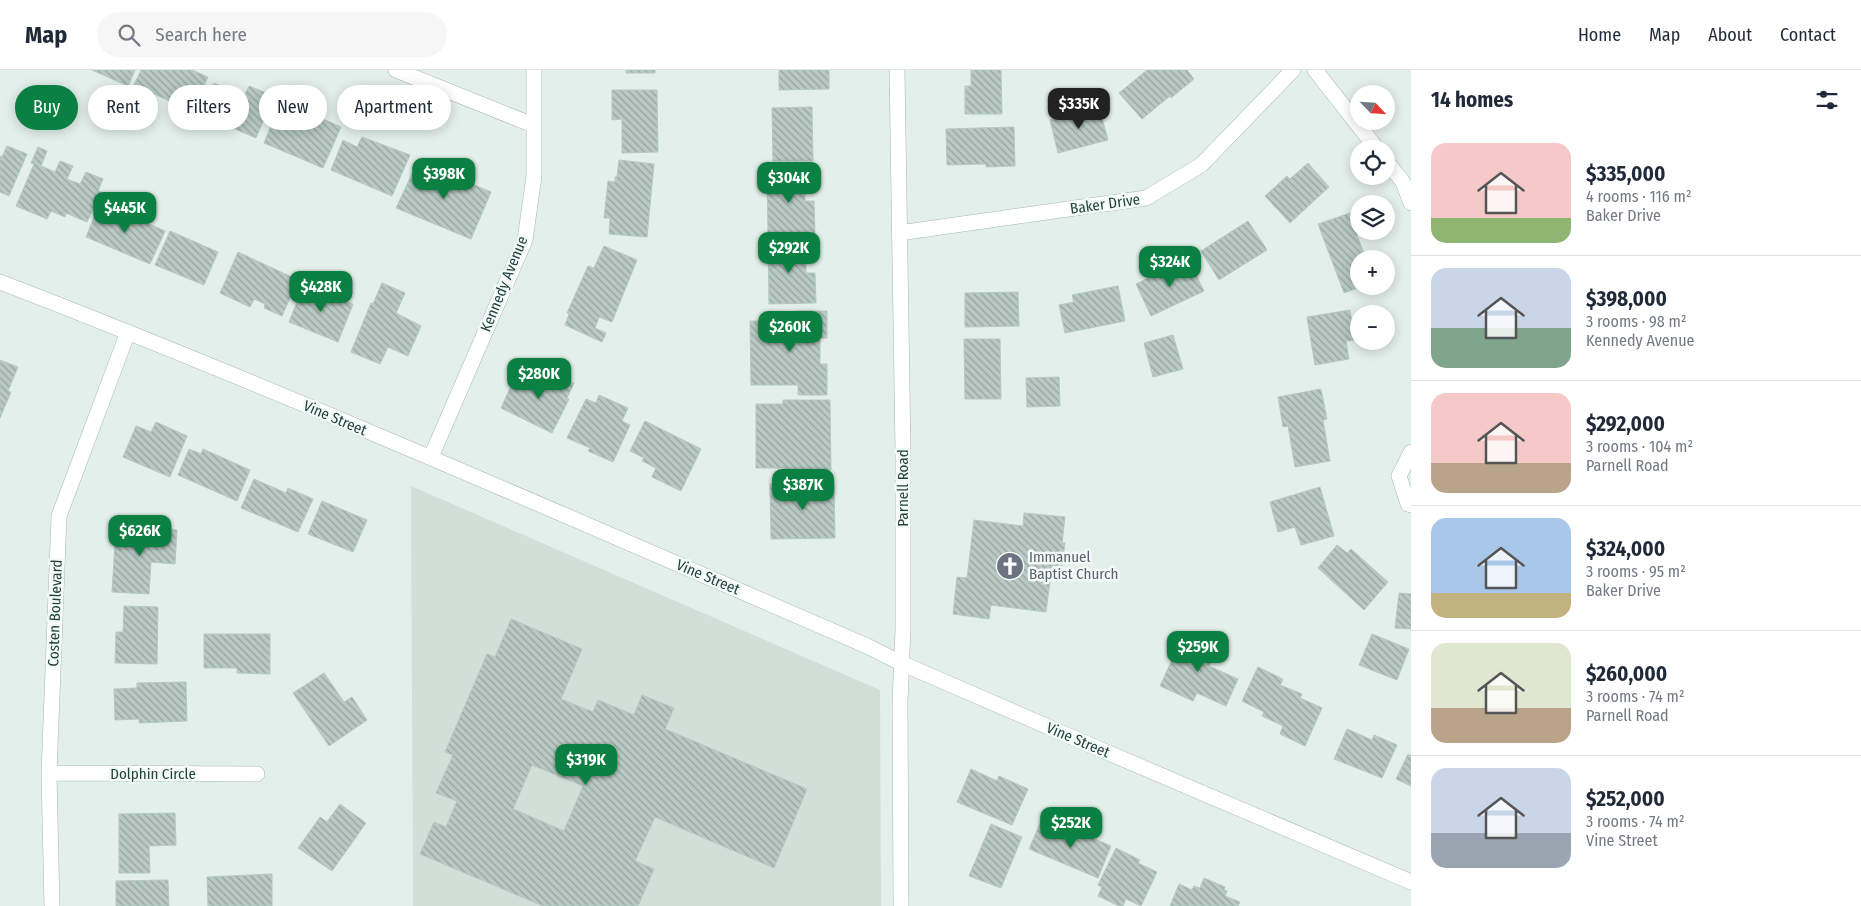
<!DOCTYPE html>
<html lang="en">
<head>
<meta charset="utf-8">
<style>
	:root { --surface:#fff; --page:#f6f6f7; --text:#1f2937; --muted:#747a83; --line:#e0e1e3; --accent:#0b8043 }
	body { margin:0; font-family:"Fira Sans Condensed",sans-serif; background:var(--page); color:var(--text); height:100vh; display:flex; flex-direction:column; font-size:19px; white-space:nowrap }
	* { box-sizing:border-box; margin:0 }
	p { font-size:16px; color:var(--muted) }
	.icon { flex:none; width:28px; height:28px; fill:none; stroke:currentColor; stroke-width:2; stroke-linecap:round; stroke-linejoin:round }
	.map { position:relative; flex:1; overflow:hidden }
	.panel { display:flex; flex-direction:column; background:var(--surface); width:450px }
	.panel>* { flex:none }
	.guide { position:absolute; left:15px; top:15px; width:475px; height:45px; display:flex; gap:10px }
	.needle { width:32px; rotate:115deg }
	.controls { position:absolute; left:1350px; top:15px; display:grid; gap:10px }
	.controls a { display:grid; place-items:center; width:45px; height:45px; border-radius:50%; background:var(--surface); box-shadow:0 2px 12px #0003; font-size:25px }
	.price { position:absolute; translate:-50% -42px; padding:0 11px; border-radius:10px; background:var(--accent); color:#fff; font-size:16px; line-height:32px; filter:drop-shadow(0 1px 2px #0008) }
	.price::after { content:''; position:absolute; left:50%; top:30px; width:15px; height:11px; margin-left:-8px; background:inherit; clip-path:polygon(0 0,100% 0,50% 100%) }
	.price.current { background:#222; color:#fff }
	ul { padding:0; list-style:none }
	li { display:flex; align-items:center; gap:15px; height:125px; padding:0 20px }
	li+li { border-top:1px solid var(--line) }
	li span { display:grid; place-items:center; flex:none; width:140px; height:100px; border-radius:15px; color:#555 }
	li>.icon { margin-inline-start:auto }
	span .icon { width:60px; height:60px; fill:#fffc; stroke-width:1 }
	li b { font-size:21px }
	h2 { display:flex; justify-content:space-between; align-items:center; height:60px; padding:0 20px; font-size:21px }
	.chip { padding:0 18px; border-radius:22px; background:var(--surface); box-shadow:0 2px 12px #0003; font-size:18px; line-height:45px }
	.chip.current { background:var(--accent); color:#fff }
	header { display:flex; align-items:center; gap:30px; box-sizing:border-box; height:70px; padding:0 25px; background:var(--surface); border-bottom:1px solid var(--line) }
	header strong { font-size:24px }
	nav { display:flex; gap:28px; margin-inline-start:auto; font-size:18px }
	.search { width:350px; height:45px; background:var(--page); display:flex; align-items:center; gap:12px; box-sizing:border-box; padding:0 18px; border-radius:28px; color:var(--muted); font-size:19px }
	main { display:flex; flex:1; min-height:0 }
	.map>svg:first-child { display:block }
	.built { fill:#d1dfd9 }
	.building { fill:url(#building-back-hatch); stroke:#b4c9c2; fill-rule:evenodd }
	.lines { fill:none; stroke-linecap:round; stroke-linejoin:round }
	.minor-casing { stroke:#a5b8b2; stroke-width:16 }
	.tertiary-casing { stroke:#a5b8b2; stroke-width:16 }
	.minor { stroke:#fff; stroke-width:15 }
	.tertiary { stroke:#fff; stroke-width:15 }
	.labels { text-anchor:middle; stroke-width:5; stroke-linejoin:round; paint-order:stroke }
	.street-label { font-size:15px; fill:#20423b; stroke:#f4faf8 }
	.worship-label { font-size:15px; fill:#5b616d; stroke:#f4faf8; text-anchor:start }
</style>
</head>
<body>
<header>
<strong>Map</strong>
<div class="search"><svg class="icon" aria-label="search" viewBox="0 0 24 24"><circle cx="10" cy="10" r="6"/><path d="M15 15l6 6"/></svg>Search here</div>
<nav><a>Home</a><a>Map</a><a>About</a><a>Contact</a></nav>
</header>
<main>
<div class="map">
<svg width="1411" height="836" viewBox="0 0 1411 836">
	<defs>
		<pattern id="building-back-hatch" width="6" height="6" patternUnits="userSpaceOnUse" patternTransform="scale(1.25)"><rect width="6" height="6" fill="#b8cac3"/><path d="M-1 5l2 2M0 0l6 6M5-1l2 2" fill="none" stroke="#95a6a0"/></pattern>
	</defs>
	<rect width="100%" height="100%" fill="#e3efea"/>
	<path class="built" d="M411,416l469,204 1,216h-468z"/>
	<path class="building" d="M92,0h43l-7,16z
		M141,0h51l16,7 -16,34 -58,-26z
		M626,0h29v3h-29z
		M779,0h50v19l-50,1z
		M971,0h30l1,44h-37v-28h6z
		M1147,0h40l7,9 -23,19 -1,-2 -28,23 -23,-26z
		M214,13l30,13 5,-10 25,10 -18,42 -56,-24z
		M612,20h45l1,62 -36,1v-34l-10,1z
		M812,37l1,54h-40l-1,-53z
		M1099,37l9,33 -50,13 -8,-33z
		M276,43l31,13 5,-12 29,13 -18,41 -59,-25z
		M1014,57l1,39 -29,1v-3l-39,1 -1,-36z
		M362,67l48,18 -18,41 -61,-26 12,-30 14,7z
		M7,76l20,8 -18,42 -9,-4v-36l2,1z
		M38,77l9,4 -6,15 14,6 5,-11 13,5 -6,13 13,5 6,-12 17,7 -5,12 3,1 -14,30 -21,-9 -1,4 -14,-6 -4,8 -31,-13 18,-42 -3,-1z
		M419,89l29,12 -2,4 6,3 1,-2 38,16 -20,47 -75,-31z
		M619,90l35,4 -7,73 -38,-3 1,-16h-6l4,-37 7,1v-5h2z
		M1308,93l21,24 -39,36 -25,-27 22,-20 3,3z
		M802,99l1,15 2,1v16h9l1,32 -47,1 -1,-64z
		M100,133l65,28 -15,33 -64,-27z
		M1353,142l8,21 -4,2 9,24h-7v27h4l-19,7 -26,-69z
		M1248,151l19,29 -48,30 -18,-29z
		M170,161l48,21 -14,33 -49,-20z
		M768,171h34l1,15h3v17h9l1,30 -47,1z
		M604,176l33,14 -25,62 -13,-5 -4,11 11,5 -4,9 -37,-17 4,-11 -2,-1 21,-47 6,2z
		M238,182l60,28 -16,36 -18,-8 1,-4 -11,-5 -4,8 -30,-14z
		M1188,189l16,32 -53,25 -15,-32z
		M382,213l23,10 -9,20 25,13 -13,30 -20,-9 -8,17 -29,-12 20,-49 2,1z
		M304,214l49,20 -15,38 -49,-20z
		M1118,216l7,35 -60,12 -6,-28 15,-3 -2,-7z
		M1018,222l1,34 -54,1v-34z
		M1350,240l5,30 -9,1 3,18 -34,6 -8,-48z
		M797,241h30v27h-7v26h7v31h-29v-10h-47l-1,-64h47z
		M1173,265l10,34 -30,8 -9,-34z
		M964,269h36l1,60h-36z
		M0,290l18,7 -10,24 3,1 -11,26z
		M545,300l29,13 -7,15 2,1 -17,34 -51,-25 14,-31 21,10z
		M1059,307l1,29 -33,1 -1,-29z
		M1321,319l6,30 -4,1 7,41 -35,6 -7,-41 -5,1 -5,-30z
		M599,325l29,13 -6,13 8,4 -17,37 -25,-11 2,-3 -23,-10 19,-39 10,4z
		M783,330h47l1,70h-47v-2h-28v-64h27z
		M645,351l56,28 -20,42 -29,-14 4,-9 -14,-7 2,-3 -14,-7z
		M156,352l31,14 -17,41 -47,-20 13,-31 15,6z
		M189,379l12,5 2,-5 47,21 -13,31 -59,-26z
		M254,409l32,14 2,-5 25,11 -15,33 -57,-24z
		M834,412l1,56 -64,1 -1,-55z
		M1320,417l14,49 -33,9 -6,-18 -17,5 -8,-30z
		M322,431l45,19 -14,32 -45,-18z
		M1024,443l41,4 -3,26h3l-3,23 -10,-1 -6,47 -55,-7 -2,14 -36,-5 4,-37 10,1 7,-58 49,6z
		M116,456l61,4 -2,34 -24,-2 -2,32 -37,-2z
		M1337,475l10,8 4,-4 37,33 -24,28 -46,-42z
		M1399,523l12,1v35l-16,-1z
		M124,536l34,1 -1,57 -42,-1 1,-31h7z
		M511,549l71,30 -21,50 32,13 5,-12 36,15 8,-20 32,13 -9,21 142,60 -33,79 -119,-51 -20,44 19,8 -16,37h-95l-123,-52 14,-32 12,5 11,-26 -21,-8 17,-38 -8,-3 42,-98 8,3zM532,695l51,21 -19,45 -51,-22z
		M204,564h66v40l-33,-1v-5h-33z
		M1184,564l33,15 -8,17 29,13 -12,27 -29,-13 -4,8 -33,-15z
		M1372,564l37,15 -12,31 -38,-15z
		M1258,597l25,12 -3,6 22,9 -2,4 22,10 -17,38 -25,-12 3,-8 -21,-10 2,-4 -22,-11z
		M324,603l20,29 8,-5 15,23 -38,26 -36,-53z
		M186,612l1,39 -48,2v-4l-24,1 -1,-31 23,-1v-5z
		M1347,659l25,11 2,-5 23,10 -15,33 -48,-19z
		M1408,684l3,2v30l-15,-7z
		M971,699l26,12 2,-5 29,13 -16,36 -55,-23z
		M340,734l26,19 -34,48 -34,-23 22,-31 7,5z
		M175,743l1,32 -27,1 1,27h-31v-59z
		M1041,751l24,11 2,-5 44,19 -13,32 -69,-29z
		M991,754l31,13 -21,51 -32,-12z
		M1116,778l24,12 -2,3 19,9 -16,34 -15,-7 -3,7h-4l-21,-10 4,-9 -4,-2z
		M272,804v32h-64l-1,-29z
		M1204,808l21,9 -1,3 3,1 -2,5 15,6 -2,4h-68l9,-22 13,6 2,-4 6,2z
		M168,810l1,26h-53v-25z"/>
	<g class="lines">
		<g class="minor-casing">
			<path id="minor" d="M396,0l137,55
				M1315,0l62,79
				M1386,91l17,21 8,21
				M899,163l247,-35 55,-33 92,-95
				M1411,382l-12,24 9,28 3,1
				M431,387l94,-217 9,-64v-106
				M49,703l208,1
				M52,836l-3,-133 10,-257 69,-184"/>
		</g>
		<g class="tertiary-casing">
			<path id="tertiary" d="M897,0l6,381v178l-3,73 1,204
				M0,212c293,113 580,240 867,364l34,17 189,82 321,137"/>
		</g>
		<use href="#minor" class="minor"/>
		<use href="#tertiary" class="tertiary"/>
	</g>
	<defs>
		<g id="church-disc" transform="scale(1.4375)"><circle r="9.5" fill="#6b7280" stroke="#f4faf8"/><path d="M-1.2-6h2.4v3.5h3.3v2.4h-3.3V6h-2.4V-.1h-3.3v-2.4h3.3Z" fill="#fff"/></g>
	</defs>
	<g fill-rule="evenodd">
		<use href="#church-disc" x="1010" y="496"/>
	</g>
	<g class="labels">
		<g class="street-label">
			<text transform="translate(1105 134) rotate(-8)" y="5">Baker Drive</text>
			<text transform="translate(504 214) rotate(-68)" y="5">Kennedy Avenue</text>
			<text transform="translate(335 348) rotate(23)" y="5">Vine Street</text>
			<text transform="translate(903 418) rotate(-90)" y="5">Parnell Road</text>
			<text transform="translate(708 507) rotate(23)" y="5">Vine Street</text>
			<text transform="translate(55 543) rotate(-88)" y="5">Costen Boulevard</text>
			<text transform="translate(1078 670) rotate(23)" y="5">Vine Street</text>
			<text x="153" y="709">Dolphin Circle</text>
		</g>
		<g class="worship-label">
			<text x="1029" y="492">Immanuel<tspan x="1029" dy="17">Baptist Church</tspan></text>
		</g>
	</g>
</svg>
<div class="controls">
<a><svg class="needle" viewBox="-14 -14 28 28"><path d="M0-13l5 13h-10z" fill="#e53935"/><path d="M0 13l5-13h-10z" fill="#747a83"/></svg></a>
<a><svg class="icon" aria-label="locate" viewBox="0 0 24 24"><circle cx="12" cy="12" r="6"/><path d="M12 2v4M12 18v4M2 12h4M18 12h4"/></svg></a>
<a><svg class="icon" aria-label="layers" viewBox="0 0 24 24"><path d="M12 4l9 5-9 5-9-5zM3 14l9 5 9-5"/></svg></a>
<a>+</a>
<a>−</a>
</div>
<b class="price current" style="left:1079px;top:60px">$335K</b>
<b class="price" style="left:444px;top:130px">$398K</b>
<b class="price" style="left:789px;top:134px">$304K</b>
<b class="price" style="left:125px;top:164px">$445K</b>
<b class="price" style="left:789px;top:204px">$292K</b>
<b class="price" style="left:1170px;top:218px">$324K</b>
<b class="price" style="left:321px;top:243px">$428K</b>
<b class="price" style="left:790px;top:283px">$260K</b>
<b class="price" style="left:539px;top:330px">$280K</b>
<b class="price" style="left:803px;top:441px">$387K</b>
<b class="price" style="left:140px;top:487px">$626K</b>
<b class="price" style="left:1198px;top:603px">$259K</b>
<b class="price" style="left:586px;top:716px">$319K</b>
<b class="price" style="left:1071px;top:779px">$252K</b>
<div class="guide">
<a class="chip current">Buy</a>
<a class="chip">Rent</a>
<a class="chip">Filters</a>
<a class="chip">New</a>
<a class="chip">Apartment</a>
</div>
</div>
<section class="panel">
<h2>14 homes<svg class="icon" aria-label="filters" viewBox="0 0 24 24"><path d="M4 7h16M4 17h16"/><circle cx="9" cy="7" r="2"/><circle cx="15" cy="17" r="2"/></svg></h2>
<ul>
<li><span style="background:linear-gradient(#f6c9c9 75%,#8fb573 0)"><svg class="icon" aria-label="home" viewBox="0 0 24 24"><path d="M3 11l9-7 9 7M6 9v11h12V9"/></svg></span><div><b>$335,000</b><p>4 rooms · 116 m²</p><p>Baker Drive</p></div></li>
<li><span style="background:linear-gradient(#c9d6e8 60%,#7fa58c 0)"><svg class="icon" aria-label="home" viewBox="0 0 24 24"><path d="M3 11l9-7 9 7M6 9v11h12V9"/></svg></span><div><b>$398,000</b><p>3 rooms · 98 m²</p><p>Kennedy Avenue</p></div></li>
<li><span style="background:linear-gradient(#f6c9c9 70%,#b9a48a 0)"><svg class="icon" aria-label="home" viewBox="0 0 24 24"><path d="M3 11l9-7 9 7M6 9v11h12V9"/></svg></span><div><b>$292,000</b><p>3 rooms · 104 m²</p><p>Parnell Road</p></div></li>
<li><span style="background:linear-gradient(#a9c7e8 75%,#c2b280 0)"><svg class="icon" aria-label="home" viewBox="0 0 24 24"><path d="M3 11l9-7 9 7M6 9v11h12V9"/></svg></span><div><b>$324,000</b><p>3 rooms · 95 m²</p><p>Baker Drive</p></div></li>
<li><span style="background:linear-gradient(#dfe7d0 65%,#b9a48a 0)"><svg class="icon" aria-label="home" viewBox="0 0 24 24"><path d="M3 11l9-7 9 7M6 9v11h12V9"/></svg></span><div><b>$260,000</b><p>3 rooms · 74 m²</p><p>Parnell Road</p></div></li>
<li><span style="background:linear-gradient(#c9d6e8 65%,#9aa5b1 0)"><svg class="icon" aria-label="home" viewBox="0 0 24 24"><path d="M3 11l9-7 9 7M6 9v11h12V9"/></svg></span><div><b>$252,000</b><p>3 rooms · 74 m²</p><p>Vine Street</p></div></li>
</ul>
</section>
</main>
</body>
</html>
